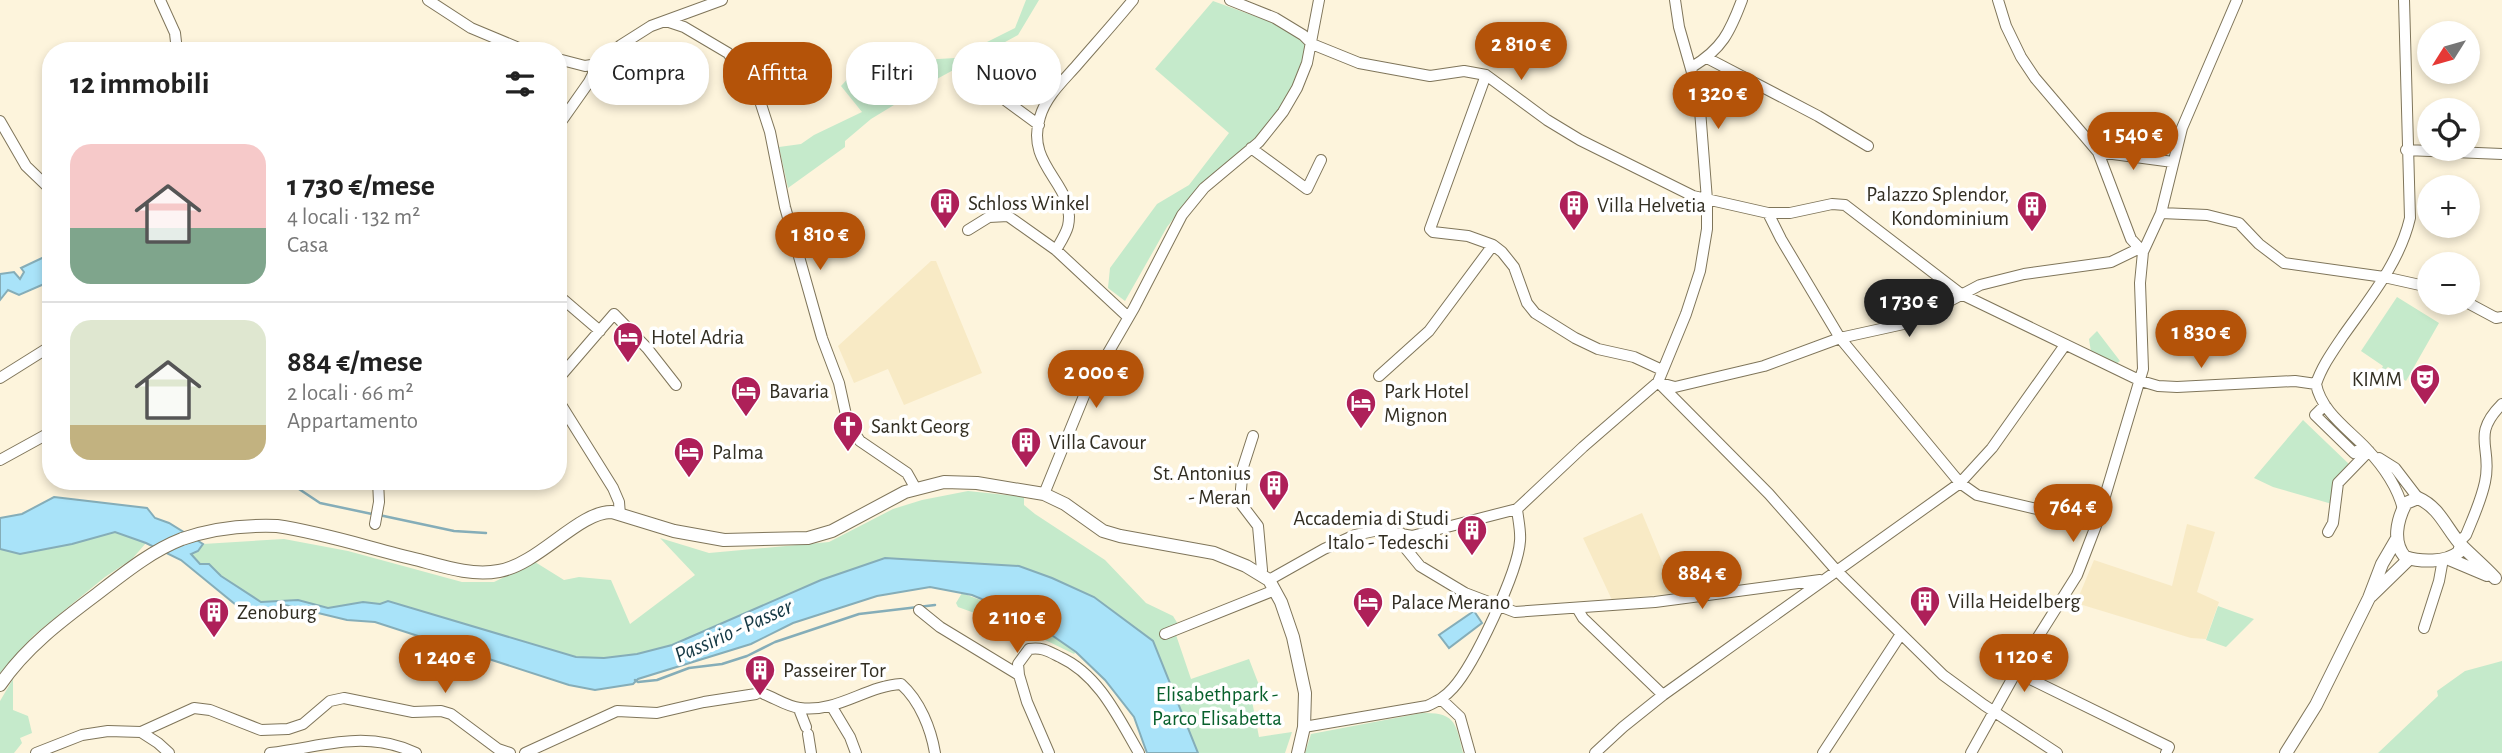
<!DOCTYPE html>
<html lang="it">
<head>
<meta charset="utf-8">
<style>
	:root { --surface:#fff; --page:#f6f6f6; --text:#222; --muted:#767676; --line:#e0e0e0; --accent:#b45309 }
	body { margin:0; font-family:"Alegreya Sans",sans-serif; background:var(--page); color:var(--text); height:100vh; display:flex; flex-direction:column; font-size:26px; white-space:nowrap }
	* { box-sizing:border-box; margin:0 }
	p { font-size:23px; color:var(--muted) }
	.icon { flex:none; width:38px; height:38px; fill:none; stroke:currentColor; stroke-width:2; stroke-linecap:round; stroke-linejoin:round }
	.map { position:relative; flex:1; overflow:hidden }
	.drawer { position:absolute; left:42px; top:42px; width:525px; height:448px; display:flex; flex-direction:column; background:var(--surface); border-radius:28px; box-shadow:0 4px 10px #0003 }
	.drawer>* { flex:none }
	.hud { position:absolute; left:588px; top:42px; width:665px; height:63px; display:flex; gap:14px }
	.needle { width:46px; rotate:233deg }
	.fabs { position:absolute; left:2417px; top:21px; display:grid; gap:14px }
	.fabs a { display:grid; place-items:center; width:63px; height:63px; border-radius:50%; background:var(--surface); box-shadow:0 4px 10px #0003; font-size:35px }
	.price { position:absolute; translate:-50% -60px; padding:0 16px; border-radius:24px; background:var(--accent); color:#fff; font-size:23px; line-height:46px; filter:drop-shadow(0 2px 4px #0008) }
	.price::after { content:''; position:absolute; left:50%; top:42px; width:21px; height:16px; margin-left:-10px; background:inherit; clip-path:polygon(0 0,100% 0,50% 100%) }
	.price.selected { background:#222; color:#fff }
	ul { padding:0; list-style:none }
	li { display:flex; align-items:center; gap:21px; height:175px; padding:0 28px }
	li+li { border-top:2px solid var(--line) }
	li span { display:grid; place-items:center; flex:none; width:196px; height:140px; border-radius:21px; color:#555 }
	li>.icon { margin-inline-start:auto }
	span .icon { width:84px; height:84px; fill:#fffc; stroke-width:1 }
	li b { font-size:30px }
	h2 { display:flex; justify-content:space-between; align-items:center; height:84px; padding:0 28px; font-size:30px }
	.tag { padding:0 24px; border-radius:28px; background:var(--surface); box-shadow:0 4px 10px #0003; font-size:24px; line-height:63px }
	.tag.selected { background:var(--accent); color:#fff }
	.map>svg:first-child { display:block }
	.built { fill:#f8eac5 }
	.green { fill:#c5eacb }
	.water { fill:#a9e3f9; stroke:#85adb8; stroke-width:2 }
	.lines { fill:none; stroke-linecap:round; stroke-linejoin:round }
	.stream { stroke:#85adb8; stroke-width:2.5 }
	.minor-casing { stroke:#7f755a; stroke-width:12 }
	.major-casing { stroke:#7f755a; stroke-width:14 }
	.minor { stroke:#fff; stroke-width:10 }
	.major { stroke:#fff; stroke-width:12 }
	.labels { text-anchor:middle; stroke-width:7; stroke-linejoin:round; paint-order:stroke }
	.poi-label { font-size:21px; fill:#322e22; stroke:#fff; text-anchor:start }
	.park-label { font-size:21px; fill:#08602c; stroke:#fff }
	.water-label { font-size:23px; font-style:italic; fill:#153844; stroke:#fff }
</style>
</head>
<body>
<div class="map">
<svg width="2502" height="753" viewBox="0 0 2502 753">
	<rect width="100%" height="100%" fill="#fdf4dc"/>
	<path class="built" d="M931,261h5l46,112 -78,32 -16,-36 -34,14 -16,-37z
		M1642,513l33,80 -63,7 -29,-62z
		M2187,524l28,8 -18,60 22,10 -13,37 -15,-1 -115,-35 18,-43 78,26z"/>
	<path class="green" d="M1026,0h13l-21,35 -83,45 -64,39 -26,22v6l-57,41 -9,-41 22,-3 13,-9 48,-23 -21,-26 26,-28 20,4 68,-4 60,-30z
		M1213,1l58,21 39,23 -14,42 -38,53 -73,64 -18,23 -42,74 -17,-13 2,-20 47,-64 32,-19 40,-52 -74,-64z
		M2397,297l42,26 -33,58 -6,-4 -2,2 -2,-1 2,-5 -10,-6 -3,3 -3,-2 1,-2 -22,-15z
		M2097,331l23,30 -4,3 -25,-12 -2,-13z
		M2303,420l48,46 -19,38 -59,-17 -19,-9z
		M968,491l56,6v8l11,9 70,46 41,43 27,13 8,13 -6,3 16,47 58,-20 15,39 -12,3 7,36 33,-5 -7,21h-87l-45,-112 -268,-83 -64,22 -149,65 -35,9 -33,4 -28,-1 -196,-53 -17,-2 -35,6 -30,-8 -37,2 -40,-26 -12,-12h-8l-10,-10 7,-3 5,-7 81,-5 64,12 114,31h32l41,-20 29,18 15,-3 32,3 19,44 65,-49 -35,-37 49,15 120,-11 64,-33 29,-9z
		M115,532l31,11 -14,16 -27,18 -71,58 -34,38v-124l20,5 52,-10z
		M962,593l65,25 49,34 -2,2 -39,-19 -77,-28 -2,-4z
		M2218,606l36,13 -28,28 -20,-7z
		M2502,661v92h-124l60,-57 -1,-5 28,-20z
		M13,679v31l15,6 4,17 -12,5 2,5 -8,10h-14v-52z
		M1422,713c34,-1 34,11 41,40h-158l6,-19z"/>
	<path class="water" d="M51,257v24l-32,14 -11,-5 -8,10v-26l14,-2 6,7 4,-7 -3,-4 21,-10z
		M54,497l93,11 8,10 14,5 34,21 -5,7 -7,3 9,10h9l12,12 40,26 37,-2 30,8 35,-6 17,2 8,-3 188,56 28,1 33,-4 35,-9 149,-65 64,-22 134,8 33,12 42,19 59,44 45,112h-51l-13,-36 -29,-37 -29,-28 -49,-34 -55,-23 -42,-8 -53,9 -84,27 -42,21 -113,35 -5,5 -38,6 -26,-5 -194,-63 -28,-2 -62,-15 -23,9 -21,-5 -60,-49 -35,-17 -31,-11 -43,12 -52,10 -20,-5v-31l22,-4z
		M1474,611l8,12 -33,25 -10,-13z"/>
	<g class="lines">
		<path class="stream" d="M287,481l33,22 52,11
			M379,515l75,16 32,2
			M635,680l3,2 19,-2 32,-12 33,-4 25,-8 28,-14 84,-28 76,-9"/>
		<g class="minor-casing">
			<path id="minor" d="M160,0l15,33 2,18
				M428,0l43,28 55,23
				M1230,0l45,18 28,17 9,9 47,19 71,13 34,-5 22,4 61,45 33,20 113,56 75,17h22l42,-9 13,1 116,89 180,87 17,5 19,1 118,-6 21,3
				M1998,0l8,26 15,31 14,21 63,74 33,87 12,13
				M666,21l18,6 44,26 31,45 11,34 15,75 37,131 17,45 9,41 12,17 47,32 9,16
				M1707,58l111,58 50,30
				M558,59l27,7 13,-2
				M1692,67c30,-18 38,-35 50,-67
				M1486,75l-56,154 3,3 35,4 25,9
				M975,78l64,47
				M0,121l26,45 25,24
				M558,126l31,-44 9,-18 23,-19 30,-19 71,-26
				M1251,148l56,41 14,-29
				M2406,150l96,4
				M2098,152l75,10
				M1768,213l13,26 59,99 120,145 17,12 120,28
				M2161,213l46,2 32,8 20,21 25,19 100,14 45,10
				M968,230l21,-13 19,-1 48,34 72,67
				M1056,250c4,-7 10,-16 12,-24 9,-42 -44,-59 -28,-109 6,-21 24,-37 37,-52 19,-22 38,-43 56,-65
				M558,295l42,36
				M2468,303l28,15 6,-1
				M1379,376l50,-45 64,-86 9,7 12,15 13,36 8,10 40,25 23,11 36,8 28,13
				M0,378l51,-32
				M558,379l56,-65 33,34 29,37
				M1658,382l111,112 67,76 107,105 41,30 73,48
				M1660,383l15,4 89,-21 76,-28 68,-15 72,-38 44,-11 87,-12 29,-14
				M558,400l55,88 6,14 1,13
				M2325,405l-10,10 39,38 10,-7
				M1253,436l-10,31 -2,22 1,16 16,21 4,44 -1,4
				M2379,458l16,10 23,30
				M0,460l51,-28
				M1044,494l42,-103 48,-83 48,-93 22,-27 55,-46 24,-30 14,-24 10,-25 12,-63
				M2403,509c-6,-24 -20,-43 -37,-61 -18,-19 -45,-37 -50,-64 6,-18 17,-33 27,-48 26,-37 57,-74 67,-118l-6,-218
				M375,524l4,-22 -1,-21
				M2328,532l5,-9 5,-40 31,-32
				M1401,533l1,11 18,22 45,27 50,19 140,-10 165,-22
				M2459,542l7,-7c7,-17 15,-34 19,-53 8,-35 -15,-46 17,-78
				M1269,580l55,-31 31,-14 24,-5 33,6 105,-27 66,-62 75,-65 28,-68 14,-43 7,-42v-29l-8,-103 -20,-70 -4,-27
				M1577,608l6,10 80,77
				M919,610l21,17 79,48 8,27 22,51
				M2424,628l15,-47 4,-22
				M1165,634l110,-44
				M2016,672l153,75 -3,6
				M1019,675l-1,-11 11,-15c13,-2 19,2 31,8 39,18 58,60 79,96
				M764,694c11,4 24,13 36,14 37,5 66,-22 101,-24 19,17 30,45 34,69
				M1442,700l18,17 10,36
				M832,707l18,30 6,16
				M799,709l7,18
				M1304,727l123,-21c11,-5 18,-9 26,-18 21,-23 65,-116 67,-147 1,-10 -2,-22 -3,-32
				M141,732l17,11 11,10
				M808,734l3,19
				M36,753l46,-18 26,-4 33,1 53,-24 16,2 51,20 27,-1 15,-5 27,-23 14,-3 69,14 28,-1 10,3 47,35 12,4
				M270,753c54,-6 93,-24 146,0
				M525,753l92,-42 40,2 47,-11 52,-8
				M1595,753l28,-26 40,-32 297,-212 32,-35 73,-103
				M1823,753l78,-119
				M1971,753l45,-81 61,-97 20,-52 46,-154 -3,-86 3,-31 18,-39 21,-85 55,-128"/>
		</g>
		<g class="major-casing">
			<path id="major" d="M2461,545l-2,7c-13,11 -39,10 -54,5 -13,-15 -8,-37 1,-54l12,-5c23,10 29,33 45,49 10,10 22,20 32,31
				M2449,559l38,16
				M2371,596l38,-37
				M0,685c25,-37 61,-64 97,-91 26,-20 54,-43 85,-55 31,-11 64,-14 95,-13 48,7 95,23 142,34 26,7 53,16 80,11 40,-7 80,-60 113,-59l62,19 50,9 84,-2 24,-7 73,-39 39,-10 33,1 67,11 21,10 38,27 17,5 94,17 32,13 23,14 12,22 12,35 12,56 -1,34 -6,26
				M2286,753l30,-48 53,-107 13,-34 14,-24"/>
		</g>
		<use href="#minor" class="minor"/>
		<use href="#major" class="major"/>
	</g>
	<defs>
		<g id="building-pin" transform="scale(1.575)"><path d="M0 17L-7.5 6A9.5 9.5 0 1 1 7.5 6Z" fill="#ae2059" stroke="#fff"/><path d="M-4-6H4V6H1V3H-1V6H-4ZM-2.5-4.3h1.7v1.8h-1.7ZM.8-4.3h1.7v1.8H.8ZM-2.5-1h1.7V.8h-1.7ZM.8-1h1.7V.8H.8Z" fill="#fff"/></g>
		<g id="hotel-pin" transform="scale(1.575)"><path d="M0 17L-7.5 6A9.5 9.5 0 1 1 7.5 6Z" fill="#ae2059" stroke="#fff"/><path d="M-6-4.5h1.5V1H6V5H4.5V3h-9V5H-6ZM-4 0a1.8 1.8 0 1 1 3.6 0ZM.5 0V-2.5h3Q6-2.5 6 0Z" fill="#fff"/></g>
		<g id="theatre-pin" transform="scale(1.575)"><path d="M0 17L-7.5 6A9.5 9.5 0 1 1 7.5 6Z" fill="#ae2059" stroke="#fff"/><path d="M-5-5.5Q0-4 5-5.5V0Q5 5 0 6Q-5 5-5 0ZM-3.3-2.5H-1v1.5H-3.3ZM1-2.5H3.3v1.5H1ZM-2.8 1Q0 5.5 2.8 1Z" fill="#fff"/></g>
		<g id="church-pin" transform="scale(1.575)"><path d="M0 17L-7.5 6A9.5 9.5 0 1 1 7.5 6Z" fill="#ae2059" stroke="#fff"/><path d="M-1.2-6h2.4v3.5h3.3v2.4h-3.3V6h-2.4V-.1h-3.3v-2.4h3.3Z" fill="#fff"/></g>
	</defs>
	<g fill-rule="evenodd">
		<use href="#building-pin" x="945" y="203"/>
		<use href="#building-pin" x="1574" y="205"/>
		<use href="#building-pin" x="2032" y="206"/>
		<use href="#hotel-pin" x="628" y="337"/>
		<use href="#theatre-pin" x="2425" y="379"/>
		<use href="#hotel-pin" x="746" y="391"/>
		<use href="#hotel-pin" x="1361" y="403"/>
		<use href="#church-pin" x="848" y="426"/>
		<use href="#building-pin" x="1026" y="442"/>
		<use href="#hotel-pin" x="689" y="452"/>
		<use href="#building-pin" x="1274" y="485"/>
		<use href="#building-pin" x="1472" y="530"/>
		<use href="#building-pin" x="1925" y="601"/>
		<use href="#hotel-pin" x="1368" y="602"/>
		<use href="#building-pin" x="214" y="612"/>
		<use href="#building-pin" x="760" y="670"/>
	</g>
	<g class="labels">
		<g class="poi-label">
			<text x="2009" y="201" text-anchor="end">Palazzo Splendor,<tspan x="2009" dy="24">Kondominium</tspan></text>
			<text x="968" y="210">Schloss Winkel</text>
			<text x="1597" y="212">Villa Helvetia</text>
			<text x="651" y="344">Hotel Adria</text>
			<text x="2402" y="386" text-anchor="end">KIMM</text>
			<text x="769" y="398">Bavaria</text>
			<text x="1384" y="398">Park Hotel<tspan x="1384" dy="24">Mignon</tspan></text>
			<text x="871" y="433">Sankt Georg</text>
			<text x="1049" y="449">Villa Cavour</text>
			<text x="712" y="459">Palma</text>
			<text x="1251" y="480" text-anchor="end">St. Antonius<tspan x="1251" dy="24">- Meran</tspan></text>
			<text x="1449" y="525" text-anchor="end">Accademia di Studi<tspan x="1449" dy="24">Italo - Tedeschi</tspan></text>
			<text x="1948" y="608">Villa Heidelberg</text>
			<text x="1391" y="609">Palace Merano</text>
			<text x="237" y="619">Zenoburg</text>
			<text x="783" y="677">Passeirer Tor</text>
		</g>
		<g class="park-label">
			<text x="1217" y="701">Elisabethpark -<tspan x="1217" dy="24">Parco Elisabetta</tspan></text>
		</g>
		<g class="water-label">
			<text transform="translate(733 630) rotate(-24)" y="8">Passirio - Passer</text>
		</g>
	</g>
</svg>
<div class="fabs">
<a><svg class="needle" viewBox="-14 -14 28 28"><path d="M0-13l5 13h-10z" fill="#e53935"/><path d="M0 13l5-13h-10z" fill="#767676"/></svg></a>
<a><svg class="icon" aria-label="locate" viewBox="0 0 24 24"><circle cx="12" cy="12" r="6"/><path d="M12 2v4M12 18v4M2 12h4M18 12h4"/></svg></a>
<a>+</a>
<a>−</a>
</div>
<b class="price" style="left:1521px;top:82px">2 810 €</b>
<b class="price" style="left:1718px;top:131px">1 320 €</b>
<b class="price" style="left:2133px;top:172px">1 540 €</b>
<b class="price" style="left:820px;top:272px">1 810 €</b>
<b class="price selected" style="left:1909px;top:339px">1 730 €</b>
<b class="price" style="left:2201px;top:370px">1 830 €</b>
<b class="price" style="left:1096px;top:410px">2 000 €</b>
<b class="price" style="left:2073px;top:544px">764 €</b>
<b class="price" style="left:1702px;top:611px">884 €</b>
<b class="price" style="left:1017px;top:655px">2 110 €</b>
<b class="price" style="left:2024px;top:694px">1 120 €</b>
<b class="price" style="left:445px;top:695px">1 240 €</b>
<div class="hud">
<a class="tag">Compra</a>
<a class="tag selected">Affitta</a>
<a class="tag">Filtri</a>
<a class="tag">Nuovo</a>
</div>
<section class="drawer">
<h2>12 immobili<svg class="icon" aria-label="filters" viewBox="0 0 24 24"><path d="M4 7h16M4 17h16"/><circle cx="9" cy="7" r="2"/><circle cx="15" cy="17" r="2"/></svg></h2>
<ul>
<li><span style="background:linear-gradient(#f6c9c9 60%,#7fa58c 0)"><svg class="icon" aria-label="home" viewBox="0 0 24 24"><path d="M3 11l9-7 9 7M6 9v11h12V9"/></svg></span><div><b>1 730 €/mese</b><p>4 locali · 132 m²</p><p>Casa</p></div></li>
<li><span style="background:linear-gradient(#dfe7d0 75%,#c2b280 0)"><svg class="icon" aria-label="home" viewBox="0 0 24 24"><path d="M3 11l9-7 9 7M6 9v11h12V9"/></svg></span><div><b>884 €/mese</b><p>2 locali · 66 m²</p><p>Appartamento</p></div></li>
</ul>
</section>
</div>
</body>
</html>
